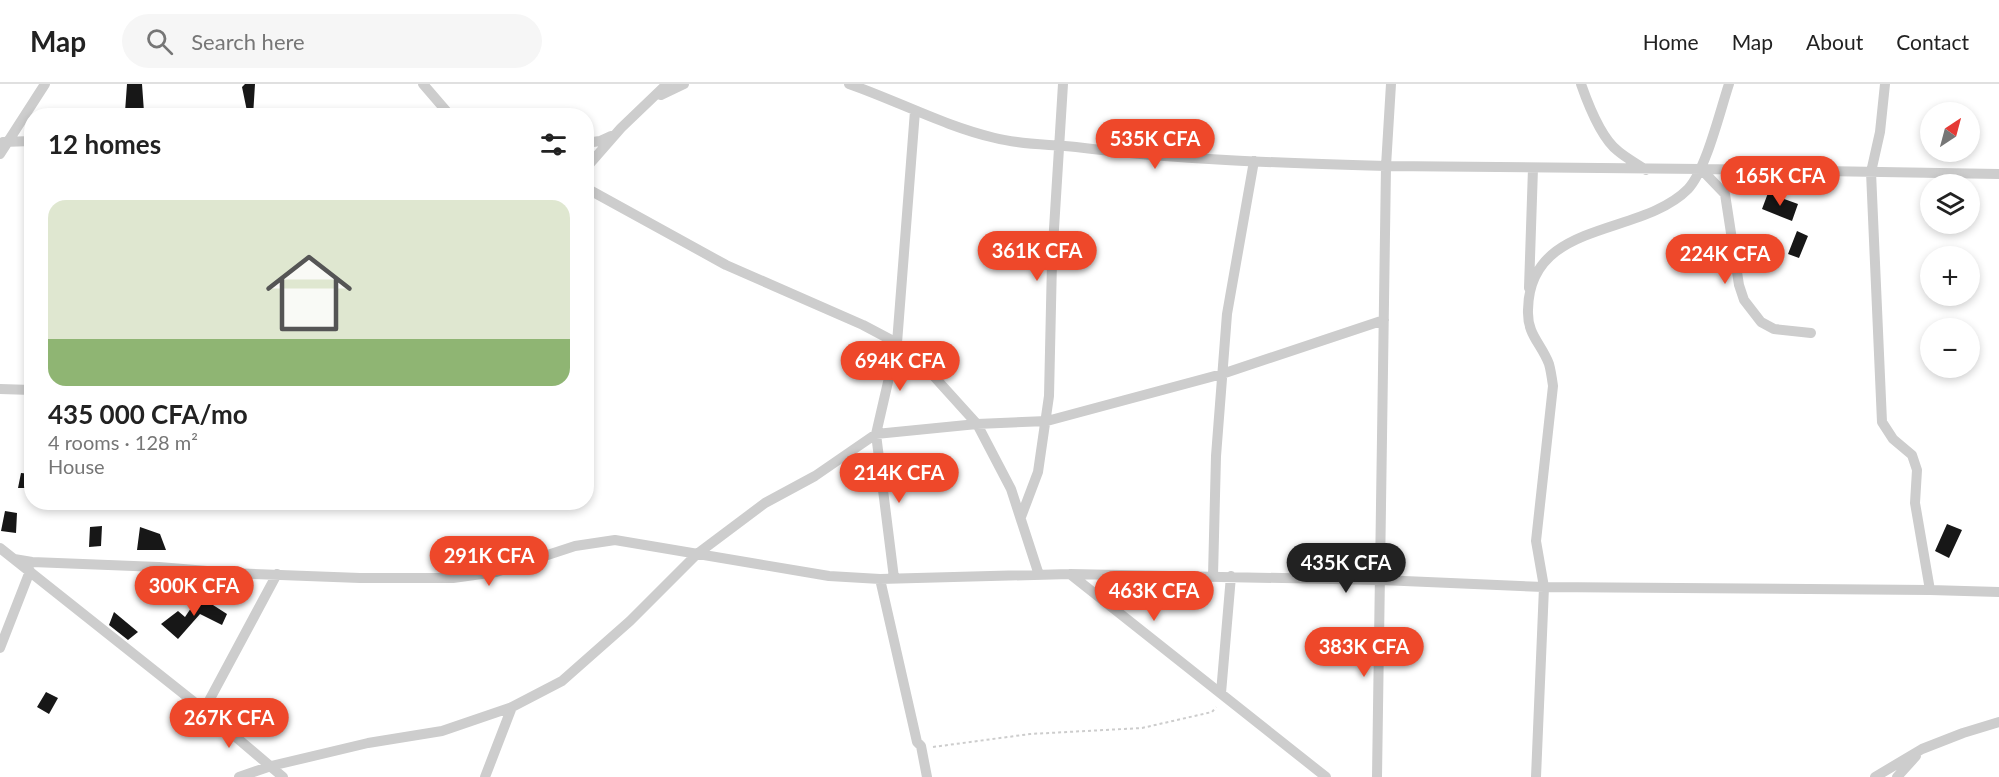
<!DOCTYPE html>
<html lang="en">
<head>
<meta charset="utf-8">
<style>
	:root { --surface:#fff; --page:#f6f6f6; --text:#222; --muted:#767676; --line:#e0e0e0; --accent:#ee482a }
	body { margin:0; font-family:Lato,sans-serif; background:var(--page); color:var(--text); height:100vh; display:flex; flex-direction:column; font-size:22px; white-space:nowrap }
	* { box-sizing:border-box; margin:0 }
	p { font-size:20px; color:var(--muted) }
	.icon { flex:none; width:33px; height:33px; fill:none; stroke:currentColor; stroke-width:2; stroke-linecap:round; stroke-linejoin:round }
	.map { position:relative; flex:1; overflow:hidden }
	.details { position:absolute; left:24px; top:24px; width:570px; height:402px; display:flex; flex-direction:column; background:var(--surface); border-radius:24px; box-shadow:0 3px 9px #0003 }
	.details>* { flex:none }
	.needle { width:39px; rotate:36deg }
	.tools { position:absolute; left:1920px; top:18px; display:grid; gap:12px }
	.tools a { display:grid; place-items:center; width:60px; height:60px; border-radius:50%; background:var(--surface); box-shadow:0 3px 9px #0003; font-size:30px }
	.price { position:absolute; translate:-50% -51px; padding:0 14px; border-radius:21px; background:var(--accent); color:#fff; font-size:20px; line-height:39px; filter:drop-shadow(0 2px 3px #0008) }
	.price::after { content:''; position:absolute; left:50%; top:36px; width:18px; height:14px; margin-left:-9px; background:inherit; clip-path:polygon(0 0,100% 0,50% 100%) }
	.price.current { background:#222; color:#fff }
	ul { padding:0; list-style:none }
	li { display:grid; align-content:center; gap:12px; height:318px; padding:0 24px }
	li+li { border-top:2px solid var(--line) }
	li span { display:grid; place-items:center; height:186px; border-radius:18px; color:#555 }
	li>.icon { margin-inline-start:auto }
	span .icon { width:108px; height:108px; fill:#fffc; stroke-width:1 }
	li b { font-size:26px }
	h2 { display:flex; justify-content:space-between; align-items:center; height:72px; padding:0 24px; font-size:26px }
	header { display:flex; align-items:center; gap:36px; box-sizing:border-box; height:84px; padding:0 30px; background:var(--surface); border-bottom:2px solid var(--line) }
	header strong { font-size:28px }
	nav { display:flex; gap:33px; margin-inline-start:auto; font-size:21px }
	.search { width:420px; height:54px; background:var(--page); display:flex; align-items:center; gap:15px; box-sizing:border-box; padding:0 21px; border-radius:33px; color:var(--muted); font-size:22px }
	.map>svg:first-child { display:block }
	.building { fill:#171717 }
	.lines { fill:none; stroke-linecap:round; stroke-linejoin:round }
	.path { stroke:#cdcdcd; stroke-width:2; stroke-dasharray:3 3; stroke-linecap:butt }
	.street { stroke:#cdcdcd; stroke-width:10 }
</style>
</head>
<body>
<header>
<strong>Map</strong>
<div class="search"><svg class="icon" aria-label="search" viewBox="0 0 24 24"><circle cx="10" cy="10" r="6"/><path d="M15 15l6 6"/></svg>Search here</div>
<nav><a>Home</a><a>Map</a><a>About</a><a>Contact</a></nav>
</header>
<div class="map">
<svg width="1999" height="693" viewBox="0 0 1999 693">
	<rect width="100%" height="100%" fill="#fff"/>
	<path class="building" d="M127,0h15l2,28h-19z
		M245,0h10l-2,32h-5l-6,-29z
		M1768,109l30,11 -6,17 -30,-12z
		M1797,147l11,5 -9,22 -11,-4z
		M21,389l11,1v14h-14z
		M5,427l12,2 -1,20 -15,-2z
		M1947,440l15,6 -13,28 -14,-7z
		M102,442l-1,20 -12,1 1,-20z
		M140,443l20,7 6,16h-29z
		M199,512l28,18 -5,11 -22,-11 -22,25 -17,-15 17,-13 7,6z
		M114,528l24,20 -10,8 -19,-15z
		M46,608l12,6 -9,16 -12,-7z"/>
	<g class="lines">
		<path class="path" d="M933,663l97,-13 112,-6 70,-16 4,-5"/>
		<path class="street" d="M423,0l25,29
			M849,0c49,17 95,42 146,54 27,7 53,6 81,9 102,13 206,16 310,19l-9,611
			M1391,0l-5,82 315,3 298,5
			M1581,0c7,20 20,54 37,67 8,7 18,12 28,19
			M1885,0l-5,48 -9,40 11,250 11,17 19,16 5,15 -2,33 15,87
			M661,11l23,-11
			M395,32l53,-3 9,3
			M3,58l29,-1
			M586,59l14,-2 11,-5
			M0,70l45,-70
			M586,84l35,-40 46,-44
			M1701,85l24,25 14,91 5,15 17,22 13,7 37,4
			M586,104l140,77 137,60 34,18 23,18 57,63 34,65 28,86
			M1529,204l4,-120
			M0,305l32,1
			M1021,433l17,-45 11,-76 3,-135 11,-177
			M0,464l204,162 79,67
			M14,475l18,3 127,5 72,6 129,5h93l43,-6 79,-26 40,-6 214,36 51,3 190,-5 311,6 163,7 386,3 69,2
			M1070,490l256,203
			M1213,492l3,-120 11,-142 27,-153
			M894,494l-18,-144 21,-91 18,-232
			M880,495l37,163 4,4 6,31
			M0,564l30,-77
			M1221,609l10,-117
			M204,626l73,-136
			M239,693l32,-11 97,-23 74,-12 70,-24 50,-26 68,-60 67,-67 68,-51 50,-27 61,-42 101,-10 70,-3 175,-47 162,-54
			M485,693l27,-70
			M1536,693l8,-190 -8,-46 17,-155c-1,-7 -2,-15 -4,-22 -8,-21 -22,-29 -21,-54 1,-91 113,-73 160,-121 18,-19 32,-78 41,-105
			M1875,693l47,-28 41,-16 36,-11
			M1897,693l19,-21"/>
	</g>
</svg>
<div class="tools">
<a><svg class="needle" viewBox="-14 -14 28 28"><path d="M0-13l5 13h-10z" fill="#e53935"/><path d="M0 13l5-13h-10z" fill="#767676"/></svg></a>
<a><svg class="icon" aria-label="layers" viewBox="0 0 24 24"><path d="M12 4l9 5-9 5-9-5zM3 14l9 5 9-5"/></svg></a>
<a>+</a>
<a>−</a>
</div>
<b class="price" style="left:1155px;top:86px">535K CFA</b>
<b class="price" style="left:1780px;top:123px">165K CFA</b>
<b class="price" style="left:1037px;top:198px">361K CFA</b>
<b class="price" style="left:1725px;top:201px">224K CFA</b>
<b class="price" style="left:900px;top:308px">694K CFA</b>
<b class="price" style="left:899px;top:420px">214K CFA</b>
<b class="price" style="left:489px;top:503px">291K CFA</b>
<b class="price current" style="left:1346px;top:510px">435K CFA</b>
<b class="price" style="left:194px;top:533px">300K CFA</b>
<b class="price" style="left:1154px;top:538px">463K CFA</b>
<b class="price" style="left:1364px;top:594px">383K CFA</b>
<b class="price" style="left:229px;top:665px">267K CFA</b>
<section class="details">
<h2>12 homes<svg class="icon" aria-label="filters" viewBox="0 0 24 24"><path d="M4 7h16M4 17h16"/><circle cx="9" cy="7" r="2"/><circle cx="15" cy="17" r="2"/></svg></h2>
<ul>
<li><span style="background:linear-gradient(#dfe7d0 75%,#8fb573 0)"><svg class="icon" aria-label="home" viewBox="0 0 24 24"><path d="M3 11l9-7 9 7M6 9v11h12V9"/></svg></span><div><b>435 000 CFA/mo</b><p>4 rooms · 128 m²</p><p>House</p></div></li>
</ul>
</section>
</div>
</body>
</html>
